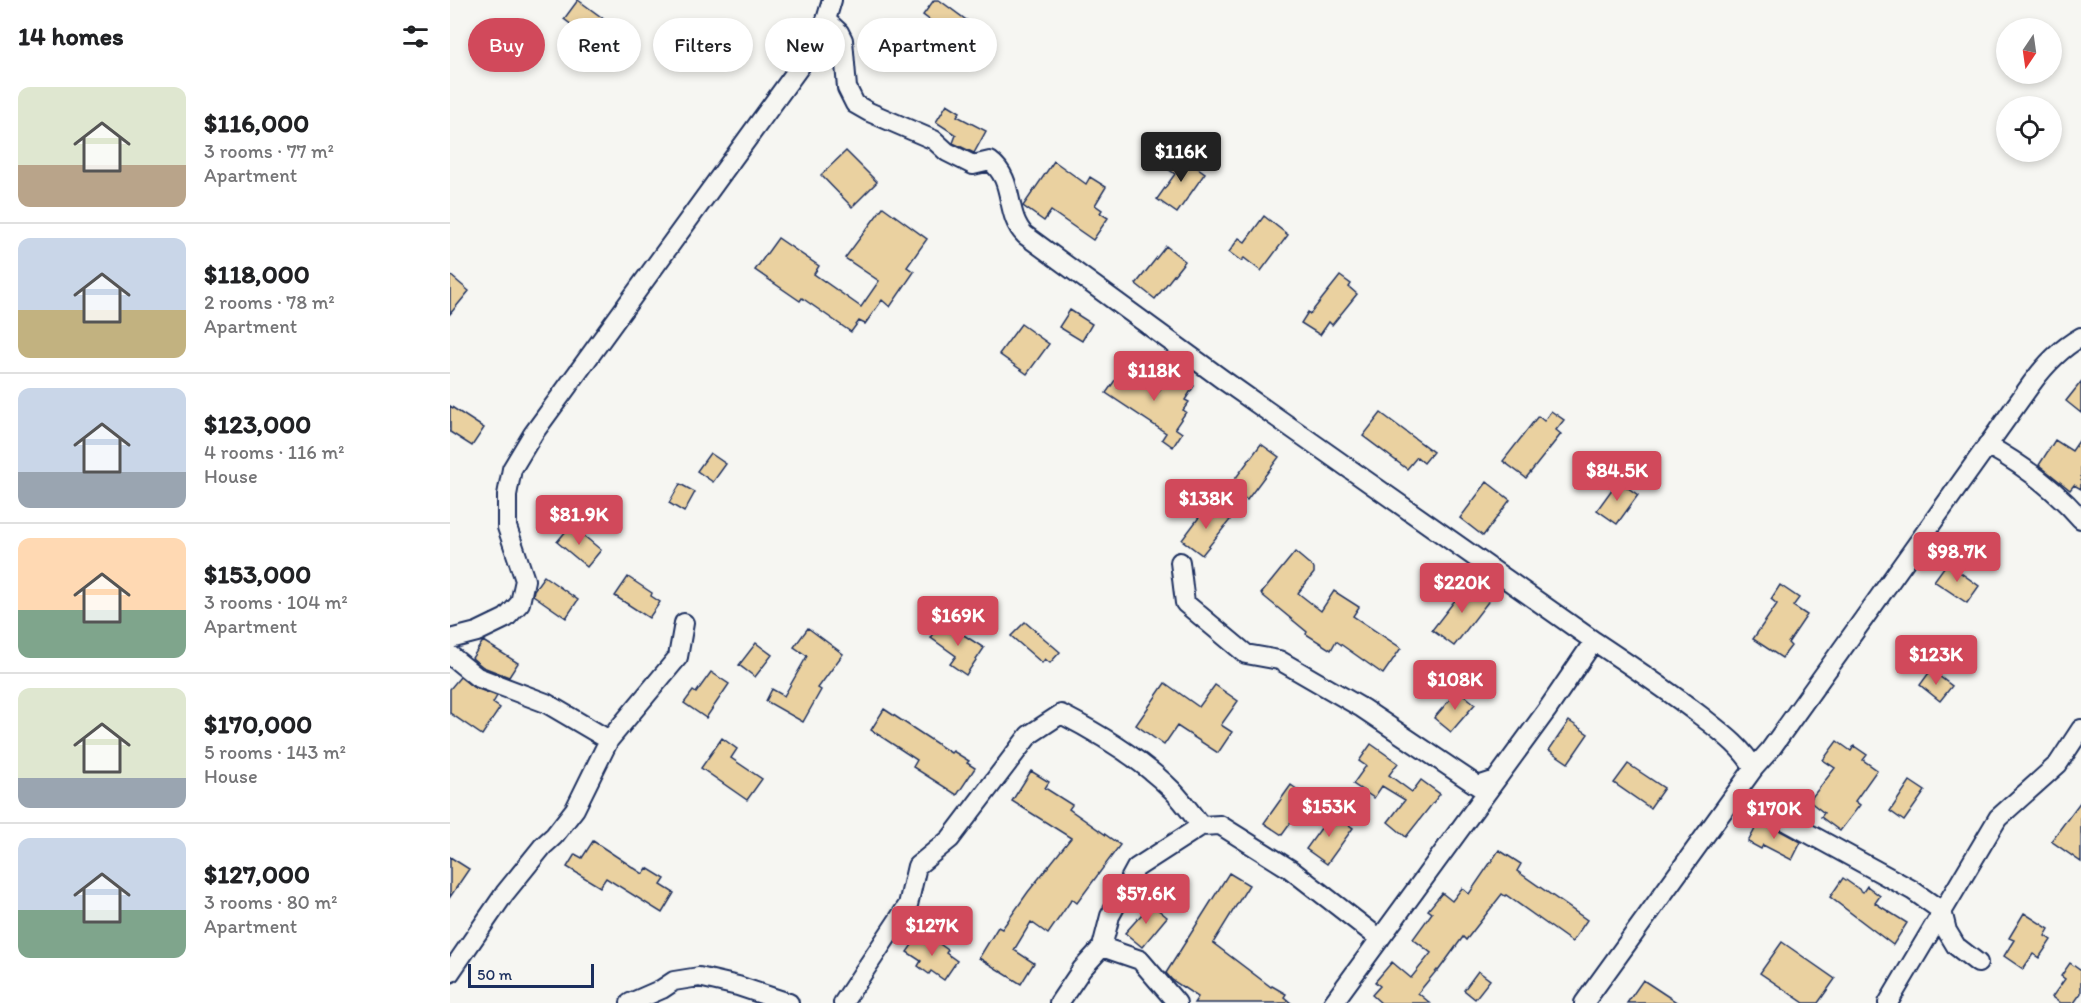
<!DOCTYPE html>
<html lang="en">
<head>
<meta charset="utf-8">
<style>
	:root { --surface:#fff; --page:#f2f2f2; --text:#202124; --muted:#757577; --line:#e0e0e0; --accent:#d1495b }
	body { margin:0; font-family:Itim,sans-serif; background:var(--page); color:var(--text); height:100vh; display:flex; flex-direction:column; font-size:22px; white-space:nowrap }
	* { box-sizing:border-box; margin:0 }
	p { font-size:20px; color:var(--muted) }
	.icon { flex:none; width:33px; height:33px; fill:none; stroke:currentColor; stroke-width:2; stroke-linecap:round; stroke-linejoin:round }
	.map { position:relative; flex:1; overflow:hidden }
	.drawer { display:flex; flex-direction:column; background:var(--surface); width:450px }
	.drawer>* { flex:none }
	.guide { position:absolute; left:18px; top:18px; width:570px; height:54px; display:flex; gap:12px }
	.needle { width:39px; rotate:193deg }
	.buttons { position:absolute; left:1546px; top:18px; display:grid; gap:12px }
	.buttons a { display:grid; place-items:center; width:66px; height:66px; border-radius:50%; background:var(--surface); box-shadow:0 3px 9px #0003; font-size:30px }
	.scale { position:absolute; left:18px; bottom:15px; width:126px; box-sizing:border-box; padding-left:6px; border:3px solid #1b2f5e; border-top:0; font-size:16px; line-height:21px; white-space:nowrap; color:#1b2f5e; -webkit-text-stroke:4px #f6f6f2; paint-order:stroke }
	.price { position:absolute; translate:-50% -51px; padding:0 14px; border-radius:6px; background:var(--accent); color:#fff; font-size:20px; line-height:39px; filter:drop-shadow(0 2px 3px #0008) }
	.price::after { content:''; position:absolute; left:50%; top:36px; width:18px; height:14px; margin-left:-9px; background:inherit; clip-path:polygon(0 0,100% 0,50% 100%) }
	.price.current { background:#222; color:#fff }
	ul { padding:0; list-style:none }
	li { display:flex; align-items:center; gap:18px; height:150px; padding:0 18px }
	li+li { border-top:2px solid var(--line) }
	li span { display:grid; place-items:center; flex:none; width:168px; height:120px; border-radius:12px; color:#555 }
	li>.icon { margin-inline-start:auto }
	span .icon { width:72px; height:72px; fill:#fffc; stroke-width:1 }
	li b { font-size:26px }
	h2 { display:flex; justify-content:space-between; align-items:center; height:72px; padding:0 18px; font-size:26px }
	.chip { padding:0 21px; border-radius:27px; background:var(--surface); box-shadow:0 3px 9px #0003; font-size:21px; line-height:54px }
	.chip.current { background:var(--accent); color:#fff }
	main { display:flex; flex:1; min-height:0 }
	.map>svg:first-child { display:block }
	.building { fill:#ead1a0; stroke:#1b2f5e; stroke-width:1.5 }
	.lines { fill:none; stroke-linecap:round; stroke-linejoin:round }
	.minor-casing { stroke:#1b2f5e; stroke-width:22 }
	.minor { stroke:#f6f6f2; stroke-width:18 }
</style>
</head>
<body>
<main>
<section class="drawer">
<h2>14 homes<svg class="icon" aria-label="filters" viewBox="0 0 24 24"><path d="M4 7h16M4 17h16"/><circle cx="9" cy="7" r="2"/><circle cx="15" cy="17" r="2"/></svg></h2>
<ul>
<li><span style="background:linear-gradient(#dfe7d0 65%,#b9a48a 0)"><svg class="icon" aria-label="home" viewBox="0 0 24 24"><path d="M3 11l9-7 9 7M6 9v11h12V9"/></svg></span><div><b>$116,000</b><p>3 rooms · 77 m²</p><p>Apartment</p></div></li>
<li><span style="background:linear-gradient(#c9d6e8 60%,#c2b280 0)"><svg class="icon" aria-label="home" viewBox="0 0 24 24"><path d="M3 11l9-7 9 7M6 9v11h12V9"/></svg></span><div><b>$118,000</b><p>2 rooms · 78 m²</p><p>Apartment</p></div></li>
<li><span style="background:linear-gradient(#c9d6e8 70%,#9aa5b1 0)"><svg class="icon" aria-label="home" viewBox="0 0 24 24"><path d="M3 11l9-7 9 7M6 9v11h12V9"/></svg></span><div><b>$123,000</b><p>4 rooms · 116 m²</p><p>House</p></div></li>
<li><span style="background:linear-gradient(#ffd9b3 60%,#7fa58c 0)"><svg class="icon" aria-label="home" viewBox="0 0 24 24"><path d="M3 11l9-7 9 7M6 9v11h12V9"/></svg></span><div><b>$153,000</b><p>3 rooms · 104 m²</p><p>Apartment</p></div></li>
<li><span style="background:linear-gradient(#dfe7d0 75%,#9aa5b1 0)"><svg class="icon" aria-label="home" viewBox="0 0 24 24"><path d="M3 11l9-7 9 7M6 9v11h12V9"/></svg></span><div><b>$170,000</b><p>5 rooms · 143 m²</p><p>House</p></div></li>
<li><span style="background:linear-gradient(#c9d6e8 60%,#7fa58c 0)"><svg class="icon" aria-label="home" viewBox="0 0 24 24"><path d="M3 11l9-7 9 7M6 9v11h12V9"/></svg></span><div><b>$127,000</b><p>3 rooms · 80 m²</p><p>Apartment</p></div></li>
</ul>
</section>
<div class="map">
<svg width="1631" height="1003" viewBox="0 0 1631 1003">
	<rect width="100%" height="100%" fill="#f6f6f2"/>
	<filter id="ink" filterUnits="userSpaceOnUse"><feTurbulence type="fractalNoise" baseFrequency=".0167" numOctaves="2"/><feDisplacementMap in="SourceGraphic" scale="12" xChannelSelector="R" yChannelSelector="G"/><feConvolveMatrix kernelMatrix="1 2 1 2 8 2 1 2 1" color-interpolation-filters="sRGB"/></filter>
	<g filter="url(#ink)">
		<path class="building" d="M128,0l34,25 -15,19 -33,-25z
			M484,0h5l38,28 -13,18 -41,-31z
			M497,104l13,8 -3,4 29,15 -12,22 -21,-10 3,-8 -20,-13z
			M396,151l31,31 -25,25 -31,-32z
			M728,154l27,19 -28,40 -20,-14 18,-25 -7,-5z
			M604,161l32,23 4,-7 16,10 -11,18 7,5 -2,3 8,5 -15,22 -42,-29 -7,10 -21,-15z
			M433,207l44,32 -20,28 7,5 -24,35 -8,-7 -17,24 -6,-3 -8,11 -49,-34 -2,3 -45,-31 23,-32 41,28 -5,8 47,33 18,-26 -34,-23z
			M814,216l24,19 -27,36 -17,-13 -3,3 -12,-9 10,-14 6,4z
			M716,246l19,15 -30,38 -19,-15z
			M0,275l19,16 -19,23z
			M890,276l11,8 -2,3 8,7 -25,31 -3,-3 -9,13 -19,-12 7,-11 2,2z
			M620,310l22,14 -10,17 -23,-14z
			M571,324l28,20 -22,30 -28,-20z
			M673,369l34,24 13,-18 9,6 2,-4 13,9 -9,14 4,2 -6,8 3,2 -11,16 7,5 -9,14 -11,-8 4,-6 -60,-40z
			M1631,382v31l-15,-12z
			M0,406l34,22 -12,18 -22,-14z
			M1101,411l13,9 -8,10 5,4 -35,44 -23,-17 35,-45 6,5z
			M931,413l52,39 -9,11 -7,-6 -10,12 -44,-33z
			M1631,438v51l-7,-4 -4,5 -31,-25 16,-25 17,11z
			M811,444l18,13 -32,43 -18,-13z
			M260,453l16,11 -13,18 -16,-11z
			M1168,481l20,14 -21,29 -20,-14z
			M1037,482l23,18 -27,36 -23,-18z
			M230,484l15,8 -11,20 -15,-9z
			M759,504l21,16 -28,35 -20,-15z
			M121,525l30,25 -14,17 -30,-25z
			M845,552l19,16v5l-16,20 23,18 13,-20 25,16 -6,9 48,32 -18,26 -47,-33 -5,9 -25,-16 1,-2 -46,-38z
			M1497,563l32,23 -12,17 -33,-22z
			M94,576l34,24 -12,18 -33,-23 1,-5z
			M178,577l24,16 -1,3 9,6 -11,16 -34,-22z
			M1019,582l22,16 -37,48 -22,-16z
			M1330,585l19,13 -6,8 14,9 -19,28 3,3 -9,12 -29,-19 24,-35 -6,-5z
			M492,621l42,27 -18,27 -16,-11 6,-8 -25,-18z
			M575,622l35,30 -10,11 -5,-4 -3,4 -31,-27z
			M358,628l35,26 -25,34 3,2 -18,32 -37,-21 6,-12 12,7 23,-40 -13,-9z
			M33,641l35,22 -9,14 -26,-10 -11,-9z
			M306,643l16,12 -17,22 -16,-12z
			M1481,670l21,16 -12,15 -20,-16z
			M261,672l18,12 -23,34 -22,-15 9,-12 3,2z
			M10,677l13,10 24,9 -4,7 7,5 -18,27 -32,-22v-24z
			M715,683l34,24 16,-22 23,16 -17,24 11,7 -14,21 -41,-27 -13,19 -28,-20z
			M1008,690l17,14 -24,28 -17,-14z
			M434,709l67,44 2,-2 16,10 -2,2 8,5 -18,27 -44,-28 4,-7 -46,-30z
			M1119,721l19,13 -20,29 -19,-13z
			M272,738l15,11 -6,9 31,21 -15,21 -46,-32z
			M1387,741l14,10 3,-5 13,9 -4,5 14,10 -22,31 5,4 -20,26 -19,-14 3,-4 -15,-12 26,-33 -12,-8z
			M921,744l27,19 -9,12 23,17 9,-12 19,14 -34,43 -18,-15 17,-22 -23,-14 -8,12 -21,-14 13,-18 -7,-5z
			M1178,764l36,24 -14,20 -36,-25z
			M581,771l18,11 -4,6 27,17 -3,4 51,36 -43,58 -5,-4 -24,35 -17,-12 -17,28 20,13 -13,21 -42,-26 19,-31 4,2 26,-37 43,-54 -59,-37z
			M1460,781l15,10 -21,30 -14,-10z
			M841,785l18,13 -27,37 -18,-12z
			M1631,801v61l-30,-21z
			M882,813l21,15 -26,36 -21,-15z
			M1310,820l41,22 -9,18 -29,-15 -2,4 -13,-7z
			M143,841l50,33 4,-6 18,11 -4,6 13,8 -12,20 -56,-35 -6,9 -33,-20 8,-13 7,4z
			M1049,850l22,14 -4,7 70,49 -15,22 -66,-47 -1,1 -3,-2 -36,46 -3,-3 -25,34 -1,-1 -19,23 12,10h-49l-9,-8 8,-9 -5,-4 17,-20 19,16 20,-25 -18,-14 19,-26 -4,-3 14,-17 10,8 10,-13 7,6z
			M0,857l19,12 -19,28z
			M779,873l20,12 -36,58 58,44 1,-1 14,8 -2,3 7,6h-97l4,-6 -26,-17 -6,-7z
			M1393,878l20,14 4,-6 13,10 -5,7 32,20 -14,22 -63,-48z
			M701,904l16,13 -25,30 -17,-14z
			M1574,913l25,16 -4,7 6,4 -12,18 -6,-4 -10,15 -19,-13 10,-16 -5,-2z
			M469,935l13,9 2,-4 14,10 -2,3 11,8 -13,19 -13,-9 -2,3 -11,-8 3,-5 -14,-9z
			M1332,942l53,37 -17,24h-14l-44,-30z
			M1620,963l11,8v22l-7,10h-14l-8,-6 13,-18 -4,-3z
			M1028,971l12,9 -15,19 -11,-9z
			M1193,980l35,23h-51z"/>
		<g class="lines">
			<g class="minor-casing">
				<path id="minor" d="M376,20l13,12 4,8 4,48 8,16 14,8 65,28 13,12 26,13 17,-4c26,19 14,53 35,74l197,144 372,262
					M1537,445c36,20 67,43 94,74
					M730,562l5,41 61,51 33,6 83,48 116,78 18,-6
					M0,639l27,-7 29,-14 14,-15 5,-23 -18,-53v-32l5,-26 21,-35 268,-369 25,-45 6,-20
					M0,655l27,22 69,26 63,37 -34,69 -21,27 -11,10 -38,47 -55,80
					M159,740l69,-83 6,-34
					M1286,794l176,96 27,19 4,6 4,16 9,15 22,17
					M652,947l38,13 37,43
					M180,1003l32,-14 12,-8 25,-4 39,9 51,17
					M393,1003l65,-98 9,-39 33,-27 79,-104 32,-21c39,20 80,45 111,76 11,11 20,24 29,36
					M609,1003l23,-34 20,-22 8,-31 26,-48 65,-42 19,-1 70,44 90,70
					M883,1003l214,-293 47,-69c36,24 72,48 107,75 20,16 40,30 53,52
					M1134,1003l170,-235 16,-18 262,-367c14,-19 28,-34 49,-46
					M1438,1003l110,-185 60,-54 23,-35"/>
			</g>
			<use href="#minor" class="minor"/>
		</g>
	</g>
</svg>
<div class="buttons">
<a><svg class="needle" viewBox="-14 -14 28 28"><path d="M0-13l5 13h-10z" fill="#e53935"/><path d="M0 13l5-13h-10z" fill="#757577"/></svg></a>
<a><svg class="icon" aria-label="locate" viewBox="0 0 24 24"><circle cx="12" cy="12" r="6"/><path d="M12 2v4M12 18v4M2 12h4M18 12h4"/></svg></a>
</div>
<div class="scale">50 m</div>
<b class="price current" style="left:731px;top:183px">$116K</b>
<b class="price" style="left:704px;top:402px">$118K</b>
<b class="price" style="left:1167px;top:502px">$84.5K</b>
<b class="price" style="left:756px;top:530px">$138K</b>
<b class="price" style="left:129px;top:546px">$81.9K</b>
<b class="price" style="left:1507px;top:583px">$98.7K</b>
<b class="price" style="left:1012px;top:614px">$220K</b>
<b class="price" style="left:508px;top:647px">$169K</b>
<b class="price" style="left:1486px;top:686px">$123K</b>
<b class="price" style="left:1005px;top:711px">$108K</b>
<b class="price" style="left:879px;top:838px">$153K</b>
<b class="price" style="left:1324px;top:840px">$170K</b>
<b class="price" style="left:696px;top:925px">$57.6K</b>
<b class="price" style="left:482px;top:957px">$127K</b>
<div class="guide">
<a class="chip current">Buy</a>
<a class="chip">Rent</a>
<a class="chip">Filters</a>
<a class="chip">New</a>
<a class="chip">Apartment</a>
</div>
</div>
</main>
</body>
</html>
